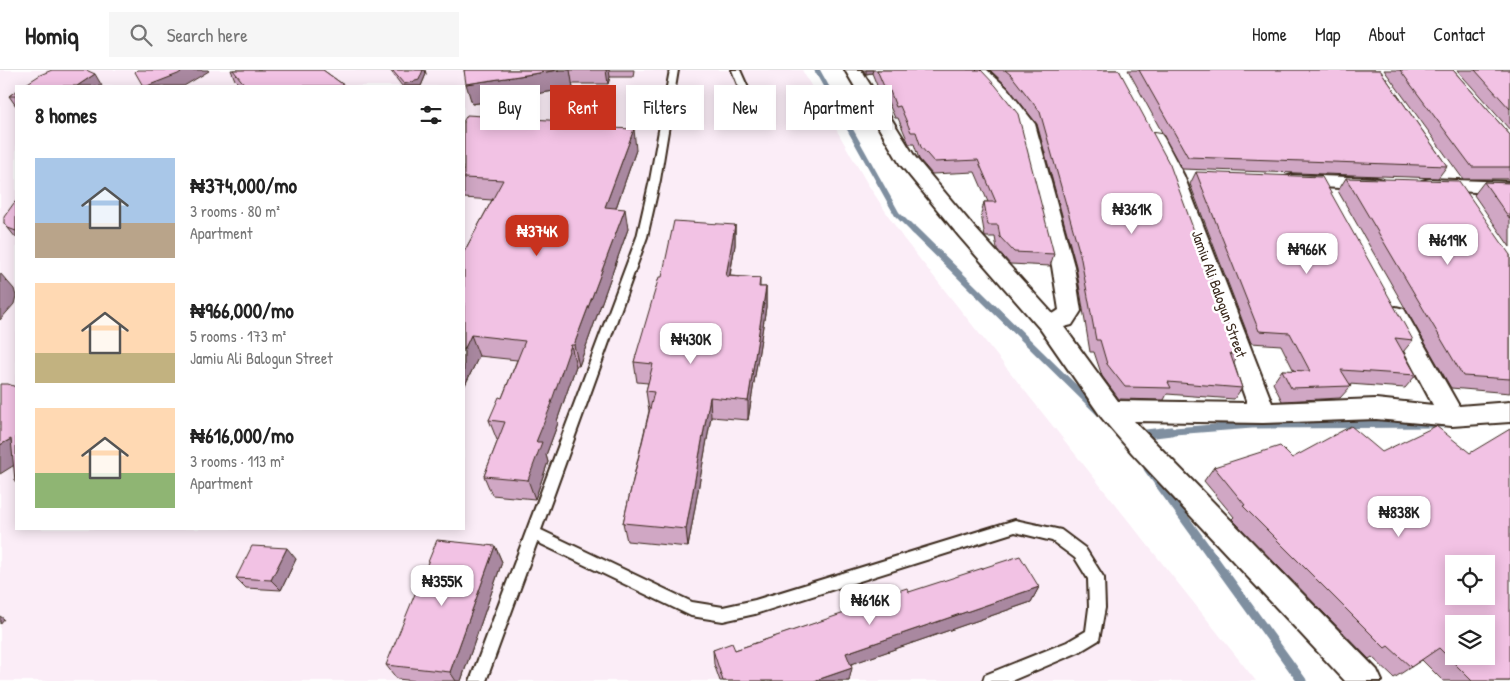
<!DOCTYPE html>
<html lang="en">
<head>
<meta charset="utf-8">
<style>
	:root { --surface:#fff; --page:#f6f6f6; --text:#222; --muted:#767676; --line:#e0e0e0; --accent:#c8321e }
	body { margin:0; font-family:"Patrick Hand",sans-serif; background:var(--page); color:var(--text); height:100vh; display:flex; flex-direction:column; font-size:19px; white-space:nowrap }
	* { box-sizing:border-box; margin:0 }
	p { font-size:16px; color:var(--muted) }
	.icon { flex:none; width:28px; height:28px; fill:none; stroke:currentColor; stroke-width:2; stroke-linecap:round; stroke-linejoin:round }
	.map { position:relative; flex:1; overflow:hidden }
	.panel { position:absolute; left:15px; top:15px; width:450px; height:445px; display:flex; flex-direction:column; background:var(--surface); border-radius:0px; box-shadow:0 2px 12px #0003 }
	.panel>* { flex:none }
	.hud { position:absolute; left:480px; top:15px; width:475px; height:45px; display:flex; gap:10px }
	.controls { position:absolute; left:1445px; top:485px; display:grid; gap:10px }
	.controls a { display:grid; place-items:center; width:50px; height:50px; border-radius:0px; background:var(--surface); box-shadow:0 2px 12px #0003; font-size:25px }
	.price { position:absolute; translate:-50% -42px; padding:0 11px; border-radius:10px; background:#fff; color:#222; font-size:16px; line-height:32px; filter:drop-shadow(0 1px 2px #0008) }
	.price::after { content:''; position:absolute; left:50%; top:30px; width:15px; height:11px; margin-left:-8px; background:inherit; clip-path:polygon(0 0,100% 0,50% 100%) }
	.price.on { background:var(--accent); color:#fff }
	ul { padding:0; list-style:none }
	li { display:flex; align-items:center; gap:15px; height:125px; padding:0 20px }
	li span { display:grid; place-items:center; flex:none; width:140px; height:100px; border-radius:0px; color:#555 }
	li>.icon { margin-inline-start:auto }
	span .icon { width:60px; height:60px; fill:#fffc; stroke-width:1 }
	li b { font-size:21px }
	h2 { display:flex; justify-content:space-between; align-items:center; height:60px; padding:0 20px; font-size:21px }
	.tag { padding:0 18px; border-radius:0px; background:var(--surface); box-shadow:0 2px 12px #0003; font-size:18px; line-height:45px }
	.tag.on { background:var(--accent); color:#fff }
	header { display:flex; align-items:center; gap:30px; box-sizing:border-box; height:70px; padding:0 25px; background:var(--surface); border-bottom:1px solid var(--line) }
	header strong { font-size:24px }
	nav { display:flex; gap:28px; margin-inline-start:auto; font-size:18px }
	.search { width:350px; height:45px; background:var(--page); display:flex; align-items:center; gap:12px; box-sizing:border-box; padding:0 18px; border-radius:0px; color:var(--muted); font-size:19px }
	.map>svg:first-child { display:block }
	.built { fill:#fbedf7; fill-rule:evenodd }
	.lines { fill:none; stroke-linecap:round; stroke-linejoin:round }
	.stream-far2 { stroke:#7f8fa0; stroke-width:5.5 }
	.stream-far1 { stroke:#7f8fa0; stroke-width:7 }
	.stream { stroke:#7f8fa0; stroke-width:9 }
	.service-casing { stroke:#3b2a1e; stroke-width:4 }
	.minor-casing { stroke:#3b2a1e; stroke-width:4 }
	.service { fill:#fff; fill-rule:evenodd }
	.minor { fill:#fff; fill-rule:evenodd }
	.wall { fill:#d0a7c4; stroke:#3b2a1e }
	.shaded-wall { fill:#a988a0; stroke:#3b2a1e }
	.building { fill:#f2c2e4; stroke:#3b2a1e; fill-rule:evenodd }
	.labels { text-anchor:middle; stroke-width:5; stroke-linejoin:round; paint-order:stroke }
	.street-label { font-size:15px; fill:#3b2a1e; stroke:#fff }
</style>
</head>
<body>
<header>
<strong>Homiq</strong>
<div class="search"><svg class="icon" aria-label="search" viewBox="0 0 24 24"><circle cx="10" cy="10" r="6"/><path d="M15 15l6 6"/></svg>Search here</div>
<nav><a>Home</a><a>Map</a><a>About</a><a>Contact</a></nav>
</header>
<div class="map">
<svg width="1510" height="611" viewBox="0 0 1510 611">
	<rect width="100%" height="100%" fill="#fff"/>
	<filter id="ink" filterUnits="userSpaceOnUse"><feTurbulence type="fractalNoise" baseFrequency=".02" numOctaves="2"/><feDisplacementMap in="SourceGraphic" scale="10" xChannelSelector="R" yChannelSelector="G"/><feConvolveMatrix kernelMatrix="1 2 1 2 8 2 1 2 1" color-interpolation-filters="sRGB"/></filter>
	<g filter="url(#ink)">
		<path class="built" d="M0,0h802l65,113 36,55 353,443h-1256zM16,16h448v443h-448z"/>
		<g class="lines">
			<path class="stream-far2" d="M817,0l80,144 18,18"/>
			<path class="stream-far1" d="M914,160l187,184
				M1161,362l91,-7 191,-1"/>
			<path class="stream" d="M1138,365l33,-4
				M1148,398l154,213"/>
			<g class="service-casing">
				<path id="service" d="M670,0h8l-18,110 -13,57 -106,293 151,72 31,5 32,-7 260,-80 46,10 24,18 19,30 1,30 -6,32 -20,12 -68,29h-28l2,-6 82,-33 19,-11 3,-23 -1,-29 -13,-21 -23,-17 -37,-9 -260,82 -32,7 -32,-5 -154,-74 -51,139h-16l167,-444 13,-57z
					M732,0h8l20,45 -2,2h-6l-2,-2z"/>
			</g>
			<g class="minor-casing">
				<path id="minor" d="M845,0h16l54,87 58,69 80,88 6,-4 -7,-44 -35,-141 -22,-29 -26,-26h18l20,18 28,36 39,142 7,45 -9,14 -8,2 54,74 129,2 -81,-227 -20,-38 3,-4 6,-1 6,1 3,4 20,38 88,227 104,-4 57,6 -48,-90 3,-6 8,-2 8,2 55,97 51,-4v20l-58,4 -76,-7 -113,4 -129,-2 243,249 5,11h-37l-213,-228 -30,-35 -61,-88 -82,-94 -59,-72z
					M1292,105l84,3 7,2 3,4 -3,4 -7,2 -91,-5 -2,-4 2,-4z
					M1429,109l81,3v12l-88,-5 -3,-4 3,-4z"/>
			</g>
			<use href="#service" class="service"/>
			<use href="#minor" class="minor"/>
		</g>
		<path class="wall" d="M231,0h92l22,16h-104l-6,-6z
			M390,0h35l1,4 -5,12h-19z
			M464,0h170l-1,7h-23l-2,7h-36l1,4 -101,16z
			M863,0h118l73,184 -4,12 -40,-2 -13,-15 -2,-12h-10l-4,-23 3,-12h4l-13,-30 -43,2 -13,-15 -5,-15h-5l-11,-26h-3l-7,-16 -4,1 -12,-30 -6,1z
			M990,0h129l120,284 -5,9 8,25 -8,11 -67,-5 -3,6 -45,-1 -17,-23 -8,-24h-4l-14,-86 -39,-142 -29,-37z
			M1128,0h252l67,96 -9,12 -256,-9z
			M1384,0h69l57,65v44h-47z
			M1457,0h53v60z
			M16,21v15l-7,-10z
			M464,50l149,4v4l23,22 -20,58 12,21 -49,137h-3l-19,55 1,2 -12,32 2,7 -13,37 -43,-4 -8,-19 14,-36h-1l-8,-20 13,-22 15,-38 -38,-4 -15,31v-135l28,-52 -28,-2z
			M1196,102l217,168 -10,12 13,23 -11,13 -56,-4 2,2 -11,12 -58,3 -9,-18 9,-13 12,1 -13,-26 -30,-2 -61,-159z
			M1346,108l164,77v138l-59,-5 -113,-197z
			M1484,112l26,1v64l-36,-52z
			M16,131v37l-12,-15z
			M735,155v20l-5,31 30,2v9h6v20l-18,113 -37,-3 -23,130 -61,-6 -4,-18 26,-112 -3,-20 2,-8 -11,-1 -3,-20 28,-85z
			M1292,388l218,223h-67l-21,-21 -28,18 -22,-21 -3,2 -137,-140 2,-2 -30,-36 10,-14z
			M495,476l7,16 -41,119h-44l-20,-2 -11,-14z
			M296,489l-15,31 -35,-2 -10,-10z
			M1039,517l-8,15 -180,62 -2,17h-129l-6,-17 -1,-14h22l139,-46 2,-6 33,-6z"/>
		<path class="shaded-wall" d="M184,0h24l1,1 -25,15h-37z
			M423,0h2l1,4 -5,12h-17v-2z
			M559,0h11l3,18 -101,16 -6,-20z
			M606,0h3l1,7 -2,7z
			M866,0h7l-1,3 -6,1z
			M95,4l7,12h-25z
			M634,59l2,21 -27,78 -4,-21z
			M625,139l3,20 -49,137 -5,-21z
			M735,155v20l-9,51v-20z
			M0,203l14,16 2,7 -2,8 -14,16z
			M766,217v20l-18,113v-19z
			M471,265l8,21 -15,31v-37z
			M571,275l5,21 -19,55 1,2 -12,32 2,7 -13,37 -7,-19 8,-38z
			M710,327l1,20 -23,130 -2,-18z
			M11,369l5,25 -16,10v-29z
			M495,476l7,16 -41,119h-5l-6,-9z
			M287,478l9,11 -15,31 -10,-10z
			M1039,517l-8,15 -188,65 3,-14z
			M0,546l4,3 -4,5z
			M852,598l-3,13h-35z"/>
		<path class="building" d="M52,0h34l9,4 -18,12h-54l17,-11z
			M137,0h47l-6,4 -31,12h-4l-8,-14z
			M233,0h90l22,16h-103l3,-1z
			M392,0h31l-4,10 -15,4z
			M464,0h95l-93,14z
			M877,0h104l15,16 22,28 36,140 -40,-2 -14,-15 -2,-12h-10l-4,-23h12l-18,-42 -44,2 -13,-15 -5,-15h-5l-11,-26 -4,1 -6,-16h-4z
			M1005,0h114l51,95 69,189 -9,-1 12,35 -74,-6 3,6 -46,-1 -18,-23 -7,-24h-4l-16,-86 -40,-142 -29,-37z
			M1139,0h241l67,96 -259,-9z
			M1400,0h53l57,65v32h-38z
			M1475,0h35v39z
			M16,21v5h-7z
			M467,45l146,9 -2,4 23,1 -29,78 20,2 -51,136h-3l-20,58h1l-16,39h6l-14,38 -44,-4 21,-54 -16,-2 10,-23 3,1 23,-57 -54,-6 -7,15v-98l39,-72 -39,-2v-58z
			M1196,102l126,5 91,163 -18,-2 21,37 -75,-5 10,16 -60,2 -9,-18 28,1 -20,-38 -31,-2z
			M1346,108l113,3 51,74v124l-47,-3z
			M1484,112l26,1v36z
			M16,131v30l-8,-3 -4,-5v-6l10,-14z
			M674,151l61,4 -9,51 34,2 -1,9h7l-18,114 -38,-4 -24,132 -63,-6 31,-131 -8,-1 7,-27 -19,-2 25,-85h3z
			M0,314h8l8,3v96l-1,-2 -4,-42 -11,6z
			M1351,356l31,26 54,-26 34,27 40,-24v252h-38l-33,-33 -28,19 -23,-21 -3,2 -142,-142 2,-1 -31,-38 66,-21 12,12zM1454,494h32v32h-32zM1454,554h32v32h-32z
			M437,470l58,6 -45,126 -64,-7z
			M252,476l35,2 -16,32 -35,-2z
			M1020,486l19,31 -193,66 6,15 -38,13h-91l-10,-31 19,-7 3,7 142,-48 -1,-4 31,-10 2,4z"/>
	</g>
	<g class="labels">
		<g class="street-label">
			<text transform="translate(1219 224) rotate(70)" y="5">Jamiu Ali Balogun Street</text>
		</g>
	</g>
</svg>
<div class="controls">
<a><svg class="icon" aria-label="locate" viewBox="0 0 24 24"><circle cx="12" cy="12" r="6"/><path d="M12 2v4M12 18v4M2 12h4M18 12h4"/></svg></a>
<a><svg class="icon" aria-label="layers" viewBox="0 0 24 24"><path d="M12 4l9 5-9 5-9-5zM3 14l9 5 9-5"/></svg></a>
</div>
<b class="price" style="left:1132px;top:165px">₦361K</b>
<b class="price on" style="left:537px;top:187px">₦374K</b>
<b class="price" style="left:1448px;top:196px">₦619K</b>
<b class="price" style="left:1307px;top:205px">₦966K</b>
<b class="price" style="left:691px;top:295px">₦430K</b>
<b class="price" style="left:1399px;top:468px">₦838K</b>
<b class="price" style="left:442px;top:537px">₦355K</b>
<b class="price" style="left:870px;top:556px">₦616K</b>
<div class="hud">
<a class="tag">Buy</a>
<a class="tag on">Rent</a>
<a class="tag">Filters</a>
<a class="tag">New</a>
<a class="tag">Apartment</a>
</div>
<section class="panel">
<h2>8 homes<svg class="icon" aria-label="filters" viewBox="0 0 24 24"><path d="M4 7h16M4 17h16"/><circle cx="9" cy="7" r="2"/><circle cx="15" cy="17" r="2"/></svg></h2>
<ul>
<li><span style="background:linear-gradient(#a9c7e8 65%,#b9a48a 0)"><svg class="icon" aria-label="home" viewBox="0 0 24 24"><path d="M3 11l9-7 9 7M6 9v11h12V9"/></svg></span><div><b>₦374,000/mo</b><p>3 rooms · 80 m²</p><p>Apartment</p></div></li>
<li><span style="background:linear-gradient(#ffd9b3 70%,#c2b280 0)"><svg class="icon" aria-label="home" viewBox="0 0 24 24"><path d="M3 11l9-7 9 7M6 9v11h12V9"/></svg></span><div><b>₦966,000/mo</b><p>5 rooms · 173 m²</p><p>Jamiu Ali Balogun Street</p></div></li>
<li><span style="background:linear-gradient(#ffd9b3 65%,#8fb573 0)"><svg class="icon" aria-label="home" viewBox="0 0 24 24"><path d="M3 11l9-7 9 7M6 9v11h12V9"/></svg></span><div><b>₦616,000/mo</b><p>3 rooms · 113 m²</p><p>Apartment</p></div></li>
</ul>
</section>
</div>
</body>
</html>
